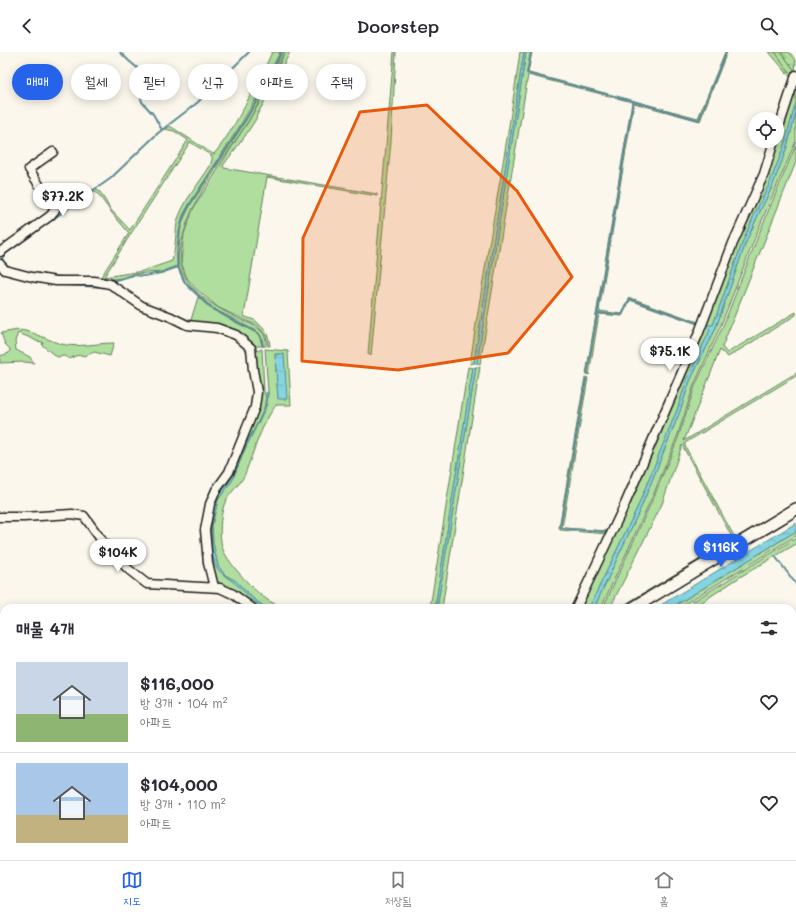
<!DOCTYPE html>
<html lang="ko">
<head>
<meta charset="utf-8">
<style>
	:root { --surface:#fff; --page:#f7f7f7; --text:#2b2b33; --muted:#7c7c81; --line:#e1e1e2; --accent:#2563eb }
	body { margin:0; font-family:Mali,"Poor Story",sans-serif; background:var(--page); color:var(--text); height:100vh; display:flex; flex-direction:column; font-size:15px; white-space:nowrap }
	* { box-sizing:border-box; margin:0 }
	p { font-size:13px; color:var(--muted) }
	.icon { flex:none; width:22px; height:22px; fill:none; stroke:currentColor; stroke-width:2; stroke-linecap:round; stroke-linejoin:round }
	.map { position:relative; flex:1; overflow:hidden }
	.panel { position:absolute; left:0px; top:552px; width:796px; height:256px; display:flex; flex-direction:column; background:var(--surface); border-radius:12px 12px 0 0; box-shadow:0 2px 10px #0003 }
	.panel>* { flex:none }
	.guide { position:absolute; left:12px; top:12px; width:400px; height:36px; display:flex; gap:8px }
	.fabs { position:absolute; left:748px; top:60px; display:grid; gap:8px }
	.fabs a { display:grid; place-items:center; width:36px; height:36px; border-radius:50%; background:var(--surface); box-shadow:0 2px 10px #0003; font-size:20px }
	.price { position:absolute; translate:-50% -34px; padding:0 9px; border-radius:14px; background:#fff; color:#222; font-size:13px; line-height:26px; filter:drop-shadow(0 1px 2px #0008) }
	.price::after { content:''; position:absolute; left:50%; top:24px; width:12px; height:9px; margin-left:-6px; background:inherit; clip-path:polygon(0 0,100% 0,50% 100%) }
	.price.selected { background:var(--accent); color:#fff }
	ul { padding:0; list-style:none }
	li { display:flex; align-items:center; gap:12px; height:100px; padding:0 16px }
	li+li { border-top:1px solid var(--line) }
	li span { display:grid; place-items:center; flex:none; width:112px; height:80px; border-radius:0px; color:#555 }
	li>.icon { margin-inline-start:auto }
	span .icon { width:48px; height:48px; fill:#fffc; stroke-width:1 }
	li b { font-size:17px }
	h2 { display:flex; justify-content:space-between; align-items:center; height:48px; padding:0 16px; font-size:17px }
	.pill { padding:0 14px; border-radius:18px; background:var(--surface); box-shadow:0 2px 10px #0003; font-size:14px; line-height:36px }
	.pill.selected { background:var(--accent); color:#fff }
	header { display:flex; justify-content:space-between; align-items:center; height:52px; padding:0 16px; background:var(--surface); font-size:18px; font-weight:600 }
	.dock { display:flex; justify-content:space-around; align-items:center; height:56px; border-top:1px solid var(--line); background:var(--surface); font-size:11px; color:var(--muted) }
	.dock a { display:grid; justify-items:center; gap:2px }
	.dock .selected { color:var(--accent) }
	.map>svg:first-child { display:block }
	.green { fill:#afde9e; stroke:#667d5d; fill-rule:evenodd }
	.forest { fill:url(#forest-firs); stroke:#667d5d }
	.wetland { fill:url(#wetland-marsh); stroke:#667d5d }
	.water { fill:url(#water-ripples); stroke:#5b8a93 }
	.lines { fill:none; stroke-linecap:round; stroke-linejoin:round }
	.stream { stroke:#5b8a93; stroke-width:2 }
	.street-casing { stroke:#1c1c1c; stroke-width:11 }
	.secondary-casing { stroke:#1c1c1c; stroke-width:14 }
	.street { stroke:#fbf7ec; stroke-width:8 }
	.secondary { stroke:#fbf7ec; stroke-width:11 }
	.marked { fill:#e8590c; fill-opacity:0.2; stroke:#e8590c; stroke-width:3; stroke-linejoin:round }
</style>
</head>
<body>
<header><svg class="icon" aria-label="back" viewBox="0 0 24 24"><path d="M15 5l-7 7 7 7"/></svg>Doorstep<svg class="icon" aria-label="search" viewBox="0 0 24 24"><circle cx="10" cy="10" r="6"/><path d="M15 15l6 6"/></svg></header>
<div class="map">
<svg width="796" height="808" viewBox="0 0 796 808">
	<defs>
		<pattern id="forest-firs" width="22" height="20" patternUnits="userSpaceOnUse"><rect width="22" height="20" fill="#afde9e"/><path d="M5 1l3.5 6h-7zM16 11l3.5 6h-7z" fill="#96be88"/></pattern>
		<pattern id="wetland-marsh" width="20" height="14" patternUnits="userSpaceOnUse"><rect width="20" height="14" fill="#afde9e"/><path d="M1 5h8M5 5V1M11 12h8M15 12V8" fill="none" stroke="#96be88"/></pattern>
		<pattern id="water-ripples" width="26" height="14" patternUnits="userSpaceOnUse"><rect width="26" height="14" fill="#85d4e2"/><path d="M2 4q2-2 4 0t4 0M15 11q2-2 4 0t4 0" fill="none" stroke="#72b5c1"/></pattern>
	</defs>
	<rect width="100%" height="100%" fill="#fbf7ec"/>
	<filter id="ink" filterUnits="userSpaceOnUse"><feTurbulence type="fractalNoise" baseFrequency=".025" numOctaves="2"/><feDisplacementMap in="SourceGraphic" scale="8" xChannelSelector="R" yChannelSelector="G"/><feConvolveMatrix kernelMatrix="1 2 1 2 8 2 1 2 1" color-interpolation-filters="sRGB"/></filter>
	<g filter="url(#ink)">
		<path class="green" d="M272,0h8l-18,36 -21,36 -51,79 -7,12c-5,17 -7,34 -6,51l-16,6 -27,2 -10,4 -11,1 -12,-2 28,-44 -18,-21 -13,-18 -5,-3 3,-2 4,3 11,18 19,20 58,-90 -14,-9 -9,-2 5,-3 43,28h1c15,-18 26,-39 37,-60 7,-14 15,-27 21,-42zM190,90l22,14v4l-2,6c-11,18 -28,36 -33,57 -2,13 -1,25 -5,38l-29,10 -39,6 28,-45z
			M282,0h2c-11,24 -23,47 -36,70 -24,38 -84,108 -63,154 9,20 38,35 56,44 8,3 16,6 21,12 4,4 4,9 4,14h-3l-1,-8 -3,-5 -47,-25 -27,-26 -6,-16 -1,-10 2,-27 5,-13 6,-12c32,-49 68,-98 91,-152z
			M285,0h5l-17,34 -16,29 -1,4 -11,17 -20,27 -2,3 1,2 153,26v2l-110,-19 -23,139c3,2 9,3 12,5 8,8 13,12 14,25h-2l-2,-10 -8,-10 -39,-18 -23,-19 -9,-11 -6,-16 3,-28 9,-25 64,-102 17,-31z
			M394,0h2l-5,89 -20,215 -3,-2z
			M520,0h4l-50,311 -4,1c15,-105 36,-208 50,-312z
			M526,0h6l-4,21 170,45 27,-66h2l-27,69 -66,-18 -35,208 23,3 7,-15 2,-1 70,25 -1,2 -70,-25 -8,16 -23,-2 -10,61 -3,-1 46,-272 -104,-27 -48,289 -3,-1z
			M775,0h6l14,19 -3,5z
			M796,29v22l-13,46 -14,36 -13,26 -13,30 -30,84 -6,1 3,4 -23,50 -10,30 -38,94 -50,104h-10l198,-466 11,-39z
			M796,61v28l-36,84 -39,100 -27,60 -17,52 -23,56 -53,115h-7l48,-103 38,-94 10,-30 25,-51 31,-88 13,-29 13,-26 14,-37z
			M796,93v17l-74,185 5,6 69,-41v3l-68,42 -8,-7 -36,91 112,-68v3l-111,67v3l50,92 61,-36v4l-169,102h-8l114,-69 -51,-94 -20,59 -52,104h-7l52,-114 23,-56 17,-52 28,-60 39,-100z
			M198,245l13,12 47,25 2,4 2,8h-5l-73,-25 1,-2 6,1z
			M18,278c18,1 31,12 48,15 16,2 32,-2 48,-2l-4,13 -16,-4 -9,4 -4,-1 -6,1 -5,3 -6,-3 -6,1 -4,-2 -12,-10 1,-3 -7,-1 -5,-3 -13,-5 -3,8 1,9 14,7 4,6 -10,-1 -24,1v-7l9,-3 1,-4 -5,-5 -4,-11z
			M262,297l2,42 2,6 -2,12 -34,71 -13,19 -6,26 1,19 5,23 8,9 10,7 19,18 10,7h-12l-33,-25 -3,-5 -5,-17 -4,-35 10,-32 42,-92 -5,-50z
			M265,297l23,2 3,54h-15c-15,20 -22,46 -31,69 -5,12 -17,19 -21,31 -4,12 -5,29 -2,42 4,14 31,43 43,51 6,5 13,7 19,10h-18l-11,-8 -19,-19 -11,-6 -7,-9 -5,-23 -1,-18 6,-25 14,-19 13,-32 22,-45 1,-12zM275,302h9l2,45 -8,-1z
			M468,315l5,1 -38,240h-5z
			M476,315h4l-38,241h-5z
			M585,325l3,1 -26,150 46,3 -33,77h-5l16,-29 21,-45 -47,-4 -1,-2z
			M796,479v5l-2,1 -116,71h-7z
			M796,486v6l-56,33 -47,31h-11z
			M272,804h75v4h-79z
			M443,804h32l-2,4h-29z"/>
		<path class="forest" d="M4,742v62h55v4h-59v-65z"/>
		<path class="wetland" d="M769,0h6l17,24v3z
			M781,0h8l7,8 -1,11z"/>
		<path class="water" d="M524,0h2l-49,311h-3z
			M796,51v10l-10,37 -14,37 -13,26 -13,29 -31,88 -25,51 -10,30 -38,94 -48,103h-5l50,-104 38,-94 10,-30 23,-50 -4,-3 1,-2h6l30,-84 13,-30 13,-26 14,-36z
			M275,302h9l3,45h-9z
			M476,315l-39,241h-2l38,-240z
			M268,340l-3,17 -20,40 -13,32 -14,19 -6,25 1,18 5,23 7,9 11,6 19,19 11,8c-10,-1 -22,-18 -30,-24 -7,-6 -14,-9 -19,-16 -8,-13 -7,-55 -1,-69 4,-7 11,-12 15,-20 7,-13 11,-28 18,-41 8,-14 18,-29 17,-45z
			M796,471v8l-125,77h-15z"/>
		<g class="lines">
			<path class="stream" d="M120,0l9,9 12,10 3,7 -3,20 1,4 11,12 9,16
				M531,0l-4,21 106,28
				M64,225c-12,-1 -59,-5 -62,-18l2,-4 89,-65 7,-4 10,-7 48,-46 39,-30 52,-51
				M85,225l28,3
				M112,229l22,-6 10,1 17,-3 17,-6
				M62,233l43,2
				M598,261l24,2 8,-16 71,25
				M263,294l-2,-8 -3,-5 -47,-25 -26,-25 -7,-16v-11l2,-27 4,-13 6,-12c32,-49 69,-99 91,-152
				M587,322l46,-273 66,19 27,-68
				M586,327l-26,149 47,4
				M775,504l21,28
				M792,678l4,-11
				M742,808l2,-4"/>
			<g class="street-casing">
				<path id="street" d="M777,81l19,-58
					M0,200l50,-36 5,-6 -26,-41 24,-17
					M0,212l5,6 27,7 24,4h38l16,3 32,22 29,11 16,8 30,3 19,7 15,13 2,22 4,22 -2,15 -26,65 -13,18 -6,14 -5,26 3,33 6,24
					M0,465h24l48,-3 12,2 21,29 23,24 19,15 73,4 13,6 19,14
					M576,556l49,-104 73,-169 35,-92 31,-69 10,-33"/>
			</g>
			<g class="secondary-casing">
				<path id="secondary" d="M633,556l163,-99
					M441,804l1,4
					M265,808l4,-4"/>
			</g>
			<use href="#street" class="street"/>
			<use href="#secondary" class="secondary"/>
		</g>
	</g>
	<path class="marked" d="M427,53l90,86 55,86 -64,76 -110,17 -96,-9 1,-123 57,-126z"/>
</svg>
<div class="fabs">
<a><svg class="icon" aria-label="locate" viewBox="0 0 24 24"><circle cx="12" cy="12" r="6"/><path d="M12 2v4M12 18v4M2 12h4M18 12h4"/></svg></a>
</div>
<b class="price" style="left:63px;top:165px">$77.2K</b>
<b class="price" style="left:670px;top:320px">$75.1K</b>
<b class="price selected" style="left:721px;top:516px">$116K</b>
<b class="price" style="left:118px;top:521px">$104K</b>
<div class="guide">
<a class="pill selected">매매</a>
<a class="pill">월세</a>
<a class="pill">필터</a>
<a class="pill">신규</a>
<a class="pill">아파트</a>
<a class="pill">주택</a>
</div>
<section class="panel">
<h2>매물 4개<svg class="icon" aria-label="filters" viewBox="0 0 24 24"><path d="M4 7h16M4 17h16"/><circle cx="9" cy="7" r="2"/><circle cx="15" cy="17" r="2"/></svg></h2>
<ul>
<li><span style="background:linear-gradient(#c9d6e8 65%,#8fb573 0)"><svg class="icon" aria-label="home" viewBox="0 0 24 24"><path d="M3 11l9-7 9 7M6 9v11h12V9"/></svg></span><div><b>$116,000</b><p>방 3개 · 104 m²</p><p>아파트</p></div><svg class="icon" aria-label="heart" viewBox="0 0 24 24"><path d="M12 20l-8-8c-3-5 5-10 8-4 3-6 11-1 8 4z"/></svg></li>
<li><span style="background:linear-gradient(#a9c7e8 65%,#c2b280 0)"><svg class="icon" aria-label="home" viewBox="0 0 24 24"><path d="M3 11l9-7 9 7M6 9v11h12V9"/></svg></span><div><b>$104,000</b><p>방 3개 · 110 m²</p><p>아파트</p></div><svg class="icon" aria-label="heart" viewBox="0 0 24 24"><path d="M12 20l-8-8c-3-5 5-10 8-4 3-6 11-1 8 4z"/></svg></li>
</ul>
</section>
</div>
<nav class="dock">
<a class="selected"><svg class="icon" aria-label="map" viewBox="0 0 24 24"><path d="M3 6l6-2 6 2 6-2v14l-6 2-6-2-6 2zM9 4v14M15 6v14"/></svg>지도</a>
<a><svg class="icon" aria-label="saved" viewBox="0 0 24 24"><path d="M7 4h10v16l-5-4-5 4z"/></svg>저장됨</a>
<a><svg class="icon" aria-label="home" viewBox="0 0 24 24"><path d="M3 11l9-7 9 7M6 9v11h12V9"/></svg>홈</a>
</nav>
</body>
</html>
